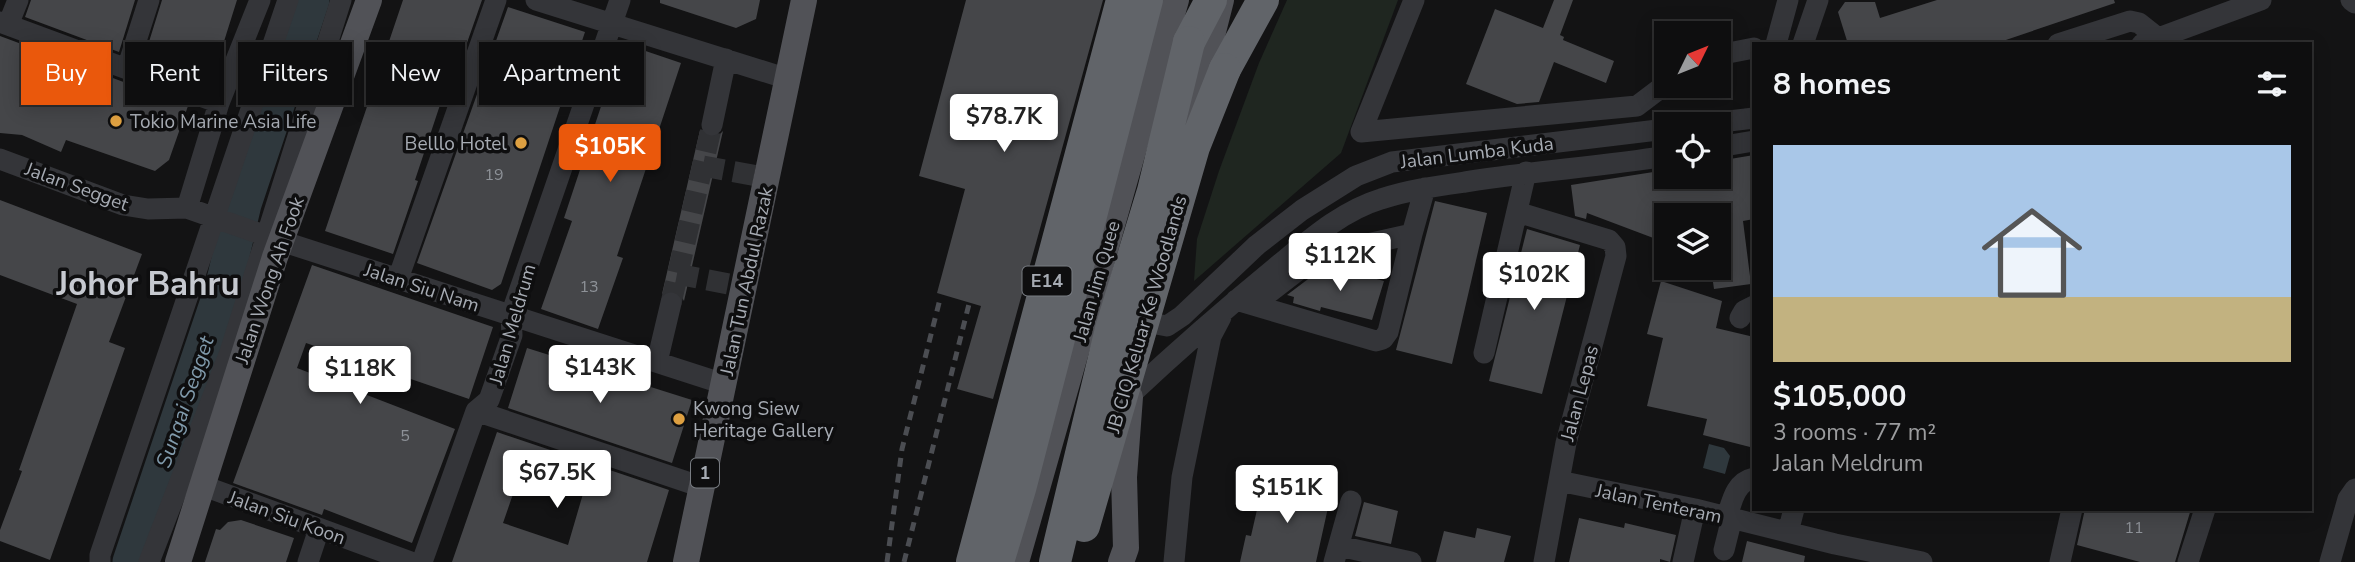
<!DOCTYPE html>
<html lang="en">
<head>
<meta charset="utf-8">
<style>
	:root { --surface:#0e0e0f; --page:#1c1c1d; --text:#f1f3f6; --muted:#9b9c9e; --line:#2e2e2f; --accent:#ea580c }
	body { margin:0; font-family:"Nunito Sans",sans-serif; background:var(--page); color:var(--text); height:100vh; display:flex; flex-direction:column; font-size:26px; white-space:nowrap }
	* { box-sizing:border-box; margin:0 }
	p { font-size:23px; color:var(--muted) }
	.icon { flex:none; width:38px; height:38px; fill:none; stroke:currentColor; stroke-width:2; stroke-linecap:round; stroke-linejoin:round }
	.map { position:relative; flex:1; overflow:hidden }
	.side { position:absolute; left:1752px; top:42px; width:560px; height:469px; display:flex; flex-direction:column; background:var(--surface); border-radius:0px; box-shadow:0 4px 18px #0003,0 0 0 2px var(--line) }
	.side>* { flex:none }
	.hud { position:absolute; left:21px; top:42px; width:665px; height:63px; display:flex; gap:14px }
	.needle { width:46px; rotate:47deg }
	.buttons { position:absolute; left:1654px; top:21px; display:grid; gap:14px }
	.buttons a { display:grid; place-items:center; width:77px; height:77px; border-radius:0px; background:var(--surface); box-shadow:0 4px 18px #0003,0 0 0 2px var(--line); font-size:35px }
	.price { position:absolute; translate:-50% -60px; padding:0 16px; border-radius:7px; background:#fff; color:#222; font-size:23px; line-height:46px; filter:drop-shadow(0 2px 4px #0008) }
	.price::after { content:''; position:absolute; left:50%; top:42px; width:21px; height:16px; margin-left:-10px; background:inherit; clip-path:polygon(0 0,100% 0,50% 100%) }
	.price.current { background:var(--accent); color:#fff }
	ul { padding:0; list-style:none }
	li { display:grid; align-content:center; gap:14px; height:371px; padding:0 21px }
	li+li { border-top:2px solid var(--line) }
	li span { display:grid; place-items:center; height:217px; border-radius:0px; color:#555 }
	li>.icon { margin-inline-start:auto }
	span .icon { width:126px; height:126px; fill:#fffc; stroke-width:1 }
	li b { font-size:30px }
	h2 { display:flex; justify-content:space-between; align-items:center; height:84px; padding:0 21px; font-size:30px }
	.tag { padding:0 24px; border-radius:0px; background:var(--surface); box-shadow:0 4px 18px #0003,0 0 0 2px var(--line); font-size:24px; line-height:63px }
	.tag.current { background:var(--accent); color:#fff }
	.map>svg:first-child { display:block }
	.green { fill:#1f2620 }
	.water { fill:#2f383d }
	.lines { fill:none; stroke-linecap:round; stroke-linejoin:round }
	.river { stroke:#2f383d; stroke-width:37 }
	.building { fill:#454649; fill-rule:evenodd }
	.minor-tunnel { stroke:#303134; stroke-width:21; stroke-dasharray:21 10; stroke-linecap:butt }
	.minor { stroke:#343539; stroke-width:21 }
	.major { stroke:#515257; stroke-width:26 }
	.highway { stroke:#616469; stroke-width:32 }
	.rail { stroke:#4b4d52; stroke-width:5; stroke-dasharray:9 7; stroke-linecap:butt }
	.highway-bridge { stroke:#616469; stroke-width:32 }
	.poi-dot { fill:#dea041; stroke:#0e0e0f; stroke-width:2.5 }
	.labels { text-anchor:middle; stroke-width:7; stroke-linejoin:round; paint-order:stroke }
	.number-label { font-size:16px; fill:#8e9298 }
	.shield { fill:#0e0e0f; stroke:#787c82; stroke-width:2 }
	.shield-label { font-size:18px; font-weight:bold; fill:#a6abb3 }
	.poi-label { font-size:19px; fill:#a6abb3; stroke:#0e0e0f; text-anchor:start }
	.street-label { font-size:19px; fill:#a6abb3; stroke:#0e0e0f }
	.water-label { font-size:21px; font-style:italic; fill:#809aab; stroke:#0e0e0f }
	.town-label { font-size:33px; font-weight:bold; fill:#c6c9d0; stroke:#0e0e0f }
</style>
</head>
<body>
<div class="map">
<svg width="2355" height="562" viewBox="0 0 2355 562">
	<rect width="100%" height="100%" fill="#131314"/>
	<path class="green" d="M1287,0h111l-57,153 -147,128 3,-42 22,-68 40,-108z"/>
	<path class="water" d="M1709,444l15,4 6,8 -5,18 -22,-6z"/>
	<g class="lines">
		<path class="river" d="M131,562l92,-273 20,-85 68,-204"/>
	</g>
	<path class="building" d="M31,0h104l-16,52 -94,-35z
		M162,0h75l-27,86 -67,-25z
		M403,0h79l-35,100 -5,-1 -27,81 3,1 -25,73 -68,-23z
		M660,0h100l-4,19 -20,9 -76,-25z
		M966,0h137l-110,399 -36,-10 24,-83 -44,-13 28,-104 -46,-13z
		M1554,0h19l-13,35 4,2 -1,3 51,21 -8,22 -52,-21 -15,40 -22,2 -51,-20 29,-75 48,19z
		M1937,0h177l1,3 -121,41h-146l-10,-32 7,-10h30l5,16z
		M508,7l77,25 -84,252 -9,6 -75,-27z
		M0,36l188,70 -19,54 -14,11 -89,-31 -5,12 -39,-17 -22,-2z
		M622,43l59,20 -64,193 6,2 -25,71 -57,-20 31,-88 -8,-3z
		M700,130l10,8 7,-1 6,-6 -39,170 -4,-7 -5,-4h-7l-6,4z
		M1754,155v64l-11,2 8,63 -37,5 -3,-21h7v-53h-52v22l-10,2 -69,-26 -1,6 -11,-3 -4,-31 95,-15v7h52v-16z
		M0,200l142,54 -33,88 16,6 -75,212 -50,-19v-11l22,-59 -3,-1 58,-166 -77,-29z
		M1435,201l52,12 -35,151 -56,-14z
		M1527,229l53,16 -38,149 -53,-13z
		M312,265l181,62 -24,72 -163,-56 -9,25 158,61 -43,114 -88,-34 -2,6 -89,-32z
		M1329,266l55,15 -12,39 -51,-13 -1,4 -27,-8 1,-6 -7,-2 37,-28z
		M1661,281l61,20 -6,27 38,9v111l-51,-13 4,-16 -60,-13 16,-68 -16,-4z
		M527,348l165,52 -20,63 -164,-55z
		M497,432l172,58 -22,72h-195zM537,470l48,17 -17,58 -65,-22 17,-49 14,5z
		M1264,479l67,15 -15,68h-76l6,-27 5,1z
		M1364,502l34,9 -7,33 -36,-8z
		M2085,509h106l-16,53h-35l-63,-17z
		M1579,518l45,10 1,-5 51,12 -6,27 -10,-3v3h-91z
		M241,520l53,18 -8,24h-81l11,-33 4,1 8,-8z
		M1477,528l34,8 -7,26h-68l8,-31 31,7z
		M1747,541l58,15 -1,6h-62z"/>
	<g class="lines">
		<path class="minor-tunnel" d="M703,166l65,12
			M677,274l67,13
			M671,303l41,-178"/>
		<path class="minor" d="M536,0l252,79
			M1414,0l-53,132 276,-26 29,-22
			M2351,0l4,3
			M0,22l219,81
			M8,25l10,-25
			M1776,44l12,-44
			M1803,44l15,-44
			M2058,44l72,-23 9,2 19,15
			M2142,44l119,-44
			M1718,55l36,-7
			M127,69l22,-69
			M1704,124l50,-6
			M712,125l14,-66
			M1718,147l36,-6
			M0,159l123,46 25,4 39,-1 79,28
			M187,208l32,-105 41,-103
			M1517,212l92,28 6,7 1,9 -50,187 -22,119
			M281,241l443,143
			M1298,249l20,6 94,-21
			M398,279l98,-279
			M1236,300l140,41 7,-2 5,-7 24,-98 13,-46
			M1253,305l65,-50
			M1142,309l9,14 16,3 15,-10 75,-71 45,-35 54,-34 36,-14 274,-33
			M1740,318l4,-7 10,-5
			M1484,353l42,-181
			M657,362l14,-59
			M1130,395c47,-44 95,-86 145,-127 32,-26 66,-57 106,-69 27,-9 56,-13 84,-17 67,-11 134,-15 201,-26
			M476,411l226,76
			M1559,481l136,28 140,35 87,18
			M201,485l210,77
			M1727,517c5,-16 8,-35 27,-39
			M1788,532l6,-23
			M1339,546l72,16
			M1724,550l8,-32
			M100,562v-7l188,-555
			M149,562l81,-210 111,-352
			M308,562l11,-33
			M422,562l54,-151 13,-11 23,-65 -1,-20 109,-315
			M1174,562l8,-85 29,-141 10,-19
			M1334,562l17,-61
			M1683,562l12,-53
			M2060,562l12,-53
			M2188,562l17,-53
			M2330,562l18,-63 7,-10"/>
		<path class="major" d="M1187,134l34,-134
			M178,562l97,-305 94,-257
			M686,562l118,-562
			M1016,562l160,-562
			M1121,562l5,-14 -2,-71 6,-80"/>
		<path class="highway" d="M1189,42l22,-42
			M1225,69l38,-69
			M972,562l150,-562
			M998,562l22,-73 127,-489"/>
		<path class="rail" d="M887,562l15,-113 38,-150
			M904,562l65,-258"/>
		<path class="highway-bridge" d="M1084,526l110,-379 31,-78
			M1055,562l56,-233 42,-138 36,-149"/>
	</g>
	<g class="poi-dot">
		<circle cx="116" cy="121" r="7"/>
		<circle cx="521" cy="143" r="7"/>
		<circle cx="679" cy="419" r="7"/>
	</g>
	<g class="labels">
		<g class="number-label">
			<text x="494" y="180">19</text>
			<text x="589" y="292">13</text>
			<text x="405" y="441">5</text>
			<text x="2134" y="533">11</text>
		</g>
		<g class="shield">
			<rect x="1022.5" y="266.5" width="49" height="29" rx="5"/>
			<rect x="691" y="458.5" width="28" height="29" rx="5"/>
		</g>
		<g class="shield-label">
			<text x="1047" y="287">E14</text>
			<text x="705" y="479">1</text>
		</g>
		<g class="poi-label">
			<text x="130" y="128">Tokio Marine Asia Life</text>
			<text x="507" y="150" text-anchor="end">Belllo Hotel</text>
			<text x="693" y="415">Kwong Siew<tspan x="693" dy="22">Heritage Gallery</tspan></text>
		</g>
		<g class="street-label">
			<text transform="translate(1477 152) rotate(-7)" y="7">Jalan Lumba Kuda</text>
			<text transform="translate(77 186) rotate(20)" y="7">Jalan Segget</text>
			<text transform="translate(269 280) rotate(-71)" y="7">Jalan Wong Ah Fook</text>
			<text transform="translate(746 281) rotate(-78)" y="7">Jalan Tun Abdul Razak</text>
			<text transform="translate(1096 281) rotate(-74)" y="7">Jalan Jim Quee</text>
			<text transform="translate(422 287) rotate(18)" y="7">Jalan Siu Nam</text>
			<text transform="translate(1146 314) rotate(-74)" y="7">JB CIQ Keluar Ke Woodlands</text>
			<text transform="translate(512 324) rotate(-74)" y="7">Jalan Meldrum</text>
			<text transform="translate(1579 393) rotate(-75)" y="7">Jalan Lepas</text>
			<text transform="translate(1659 503) rotate(12)" y="7">Jalan Tenteram</text>
			<text transform="translate(287 517) rotate(20)" y="7">Jalan Siu Koon</text>
		</g>
		<g class="water-label">
			<text transform="translate(185 402) rotate(-71)" y="7">Sungai Segget</text>
		</g>
		<g class="town-label">
			<text x="148" y="295">Johor Bahru</text>
		</g>
	</g>
</svg>
<div class="buttons">
<a><svg class="needle" viewBox="-14 -14 28 28"><path d="M0-13l5 13h-10z" fill="#e53935"/><path d="M0 13l5-13h-10z" fill="#9b9c9e"/></svg></a>
<a><svg class="icon" aria-label="locate" viewBox="0 0 24 24"><circle cx="12" cy="12" r="6"/><path d="M12 2v4M12 18v4M2 12h4M18 12h4"/></svg></a>
<a><svg class="icon" aria-label="layers" viewBox="0 0 24 24"><path d="M12 4l9 5-9 5-9-5zM3 14l9 5 9-5"/></svg></a>
</div>
<b class="price" style="left:1004px;top:154px">$78.7K</b>
<b class="price current" style="left:610px;top:184px">$105K</b>
<b class="price" style="left:1340px;top:293px">$112K</b>
<b class="price" style="left:1534px;top:312px">$102K</b>
<b class="price" style="left:600px;top:405px">$143K</b>
<b class="price" style="left:360px;top:406px">$118K</b>
<b class="price" style="left:557px;top:510px">$67.5K</b>
<b class="price" style="left:1287px;top:525px">$151K</b>
<div class="hud">
<a class="tag current">Buy</a>
<a class="tag">Rent</a>
<a class="tag">Filters</a>
<a class="tag">New</a>
<a class="tag">Apartment</a>
</div>
<section class="side">
<h2>8 homes<svg class="icon" aria-label="filters" viewBox="0 0 24 24"><path d="M4 7h16M4 17h16"/><circle cx="9" cy="7" r="2"/><circle cx="15" cy="17" r="2"/></svg></h2>
<ul>
<li><span style="background:linear-gradient(#a9c7e8 70%,#c2b280 0)"><svg class="icon" aria-label="home" viewBox="0 0 24 24"><path d="M3 11l9-7 9 7M6 9v11h12V9"/></svg></span><div><b>$105,000</b><p>3 rooms · 77 m²</p><p>Jalan Meldrum</p></div></li>
</ul>
</section>
</div>
</body>
</html>
